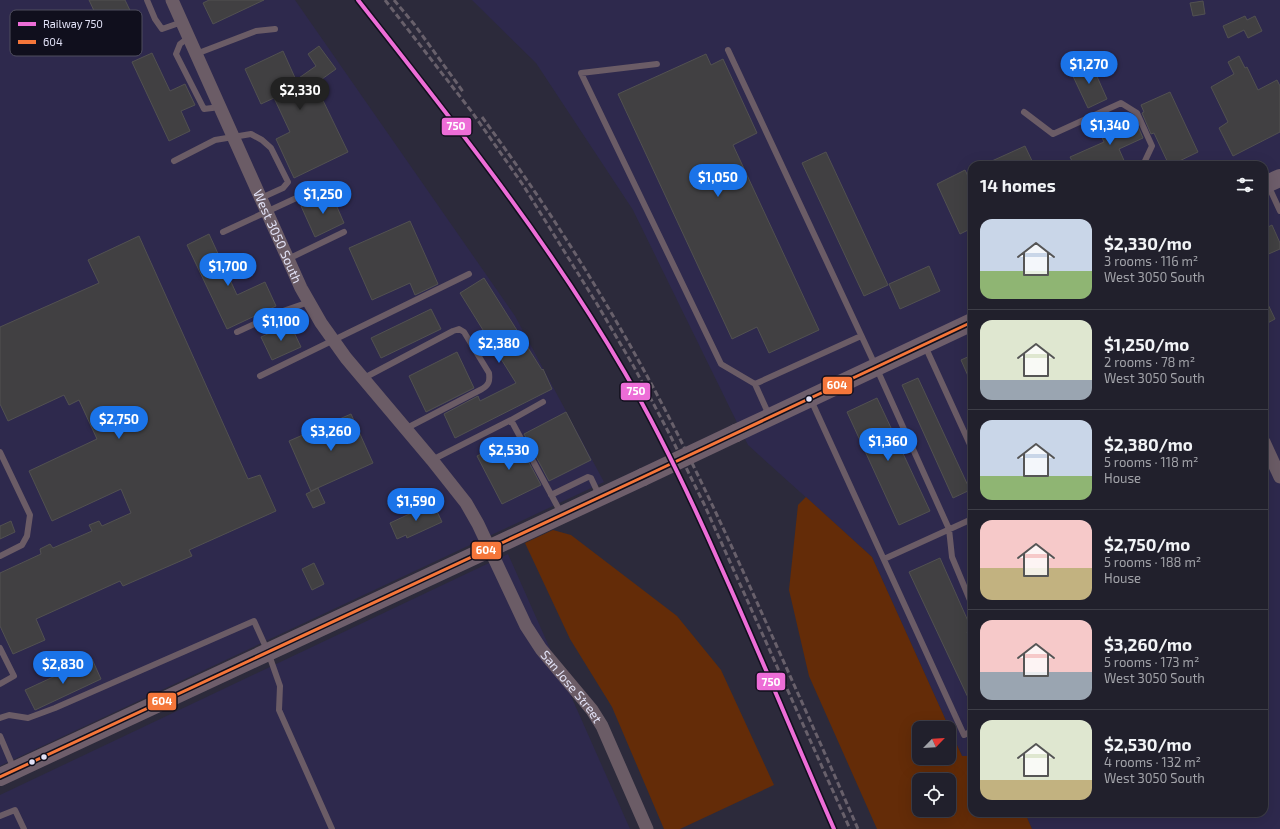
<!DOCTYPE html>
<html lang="en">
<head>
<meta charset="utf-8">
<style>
	:root { --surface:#21202c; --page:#292834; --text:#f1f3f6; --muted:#a2a3a9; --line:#3e3e48; --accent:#1a73e8 }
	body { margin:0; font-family:"Exo 2",sans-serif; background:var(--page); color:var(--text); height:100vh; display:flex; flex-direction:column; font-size:15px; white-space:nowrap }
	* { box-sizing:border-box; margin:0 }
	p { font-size:13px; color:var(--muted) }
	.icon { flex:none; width:22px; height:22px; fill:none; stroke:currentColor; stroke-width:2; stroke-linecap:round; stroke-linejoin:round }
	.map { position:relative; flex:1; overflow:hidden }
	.drawer { position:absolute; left:968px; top:161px; width:300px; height:656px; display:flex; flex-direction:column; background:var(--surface); border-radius:12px; box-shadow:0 4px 16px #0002,0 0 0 1px var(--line) }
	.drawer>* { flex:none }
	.needle { width:26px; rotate:65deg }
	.fabs { position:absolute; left:912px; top:721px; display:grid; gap:8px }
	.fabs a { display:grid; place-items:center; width:44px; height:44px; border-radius:8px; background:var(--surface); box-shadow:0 4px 16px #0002,0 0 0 1px var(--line); font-size:20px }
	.price { position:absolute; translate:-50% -34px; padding:0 9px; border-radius:14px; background:var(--accent); color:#fff; font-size:13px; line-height:26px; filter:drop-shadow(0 1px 2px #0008) }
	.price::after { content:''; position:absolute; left:50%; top:24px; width:12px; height:9px; margin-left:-6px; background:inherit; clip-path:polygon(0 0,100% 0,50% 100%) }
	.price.current { background:#222; color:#fff }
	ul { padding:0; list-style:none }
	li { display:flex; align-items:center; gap:12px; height:100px; padding:0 12px }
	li+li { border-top:1px solid var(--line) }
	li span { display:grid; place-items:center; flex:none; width:112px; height:80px; border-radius:12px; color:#555 }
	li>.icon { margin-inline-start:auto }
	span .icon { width:48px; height:48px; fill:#fffc; stroke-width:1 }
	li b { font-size:17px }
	h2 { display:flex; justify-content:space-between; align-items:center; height:48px; padding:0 12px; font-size:17px }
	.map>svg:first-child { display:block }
	.built { fill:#2e294d }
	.green { fill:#642c08; fill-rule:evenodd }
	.building { fill:#414042; stroke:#525151 }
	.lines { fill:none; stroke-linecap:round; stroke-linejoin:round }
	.lane { stroke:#6b5c66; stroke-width:6 }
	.street { stroke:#6b5c66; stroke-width:13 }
	.secondary { stroke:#6e5e6b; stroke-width:18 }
	.rail { stroke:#68606b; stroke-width:3; stroke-dasharray:6 3; stroke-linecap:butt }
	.secondary-bridge { stroke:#6e5e6b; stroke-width:18 }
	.bus-1-casing { stroke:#100f1d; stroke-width:6 }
	.bus-1 { stroke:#f5763a; stroke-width:3 }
	.rail-1-casing { stroke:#100f1d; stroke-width:7 }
	.rail-1 { stroke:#ed6dd7; stroke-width:4 }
	.bus-dot { fill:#e2e2f7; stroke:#100f1d; stroke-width:1.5 }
	.labels { text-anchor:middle; stroke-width:4; stroke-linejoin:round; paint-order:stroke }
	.street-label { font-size:13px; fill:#e2e2f7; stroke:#100f1d }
	.key { fill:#100f1d; stroke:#4f4e5e; stroke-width:1 }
	.key-label { font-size:11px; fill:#e2e2f7 }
	.line-badge { stroke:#100f1d; stroke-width:1.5 }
	.badge-label { font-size:11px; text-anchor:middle; font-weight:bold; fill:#fff }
</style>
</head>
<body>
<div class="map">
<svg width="1280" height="829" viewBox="0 0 1280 829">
	<rect width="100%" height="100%" fill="#2c2a3b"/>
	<path class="built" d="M0,0h295l220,316 89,166 -604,284z
		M472,0h808v829h-248l-7,-16h239v-648h-292v591h-10l-90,-199 -124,-112 -115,-235 -97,-147z
		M508,554l122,275h-630v-34z"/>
	<path class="green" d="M806,497l66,60 90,199h10v57h53l7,16h-155l-68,-153 -20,-86 9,-85zM919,728h30v30h-30zM919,780h30v30h-30z
		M553,530l18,5 106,81 44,54 53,115 -94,44h-16l-52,-122 -42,-68 -45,-96z"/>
	<path class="building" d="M89,0h36l14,29 -30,14z
		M209,0h55l-51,24 -10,-21z
		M1203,1l2,13 -12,2 -3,-13z
		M1245,16l2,4 8,-4 7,15 -14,7 -4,-8 -16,8 -5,-12z
		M319,46l17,23 -21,15 33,68 -54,26 -18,-39 14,-7 -16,-34 -13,6 -16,-35 38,-18 13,29 20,-14 -8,-12z
		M152,53l18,38 15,-7 10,21 -14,6 9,20 -21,10 -37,-79z
		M706,54l5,11 12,-6 34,74 -24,12 86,185 -50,23 -12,-26 -25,12 -114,-245z
		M1239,56l6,12 2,-1 11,23 19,-10 3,6v46l-47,24 -14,-28 9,-6 -17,-35 23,-13 -6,-12z
		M1091,63l16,36 -19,9 -17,-36z
		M1170,92l28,60 -27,13h-2l-15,-32 -3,1 -9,-21 2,-1 -3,-7z
		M1134,117l9,21 -24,11 7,16h-52l-4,-8 34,-15 -4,-9z
		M1025,146l9,19h-51z
		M826,152l62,133 -24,11 -62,-133z
		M965,170l7,14v44l-12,6 -23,-50z
		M331,193l13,30 -29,14 -14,-31z
		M410,221l28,63 -23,11 -5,-12 -38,17 -23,-52z
		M1272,225l8,18v6l-16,7v-27z
		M209,234l28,61 28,-13 11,24 -49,23 -40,-84z
		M139,236l109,243 12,-4 16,36 -87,39 3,6 -69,30 -3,-5 -84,38 9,21 -32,14 -13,-28v-53l41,-19 -1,-5 10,-5 3,4 39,-17 -3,-6 10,-4 3,5 29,-13 -10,-24 -69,32 -23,-50 68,-32 -18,-39 -10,5 -5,-10 -56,26 -8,-17v-77l99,-44 -11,-23z
		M929,266l11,25 -40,18 -11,-25z
		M484,278l58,92 1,-1 9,20 -97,49 -11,-24 34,-18 2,5 36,-18 -56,-90z
		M1264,296l11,23 -11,6z
		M431,309l10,20 -60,29 -10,-20z
		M290,324l11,23 -29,13 -11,-23z
		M457,352l17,36 -48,24 -17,-36z
		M972,355v30l-11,-25z
		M918,378l52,112 -17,8 -51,-113z
		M877,398l53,113 -31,14 -52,-113z
		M566,412l25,48 -42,21 -25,-47z
		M351,414l22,49 -62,28 -22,-50z
		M513,438h3l25,47 -39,19 -25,-48z
		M318,488l7,15 -12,5 -7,-14z
		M433,503l9,19 -35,16 -1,-3 -9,4 -7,-16z
		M11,521l4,11 -15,7v-13z
		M940,558l32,72 -5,2 5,11v63l-63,-134z
		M314,563l10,21 -12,6 -10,-21z
		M92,659l9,20 -66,31 -10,-20z"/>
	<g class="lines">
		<path class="lane" d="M147,0l8,19 7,10 20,-7
			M189,37l-9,7 -4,10 28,55 16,-2
			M728,50l148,317 73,162 3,28 20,48
			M196,54l60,-23 19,-2
			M657,64l-76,9 140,291 34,20
			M1024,112l29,22 68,-31 16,10 15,33 -8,17 1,2
			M174,161l41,-21 36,-6 11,6 9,8 17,34 -5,6 -22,10
			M1268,185l12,26
			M223,232l97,-45
			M288,259l56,-27
			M237,332l46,-21 26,-9
			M925,346l47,103
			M260,376l209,-102
			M364,378l89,-47 6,-2 5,3 25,41c1,8 0,12 -7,16l-77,40
			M811,400l153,335 8,-4
			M769,415l-14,-31 106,-48
			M511,420l32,-18
			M0,452l30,63 -3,21 -5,9 -22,11
			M432,460l79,-40 50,93
			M551,495l37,-18 3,1 8,17
			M884,559l88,-40
			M0,648l14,28 -14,8
			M0,718l9,-3 19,3 27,-10 199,-87 14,31 12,34 -1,24 53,119
			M0,736l14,33
			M0,816l15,-6 9,19"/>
		<g class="street">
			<path id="s1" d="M172,0l129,288 20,35 25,35 86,102 34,43 12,21 48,102 15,23 51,61 10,16 45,103"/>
			<path d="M1264,442l16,35"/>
		</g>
		<path class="secondary" d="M1264,185l16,-7
			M736,433l236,-111
			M0,777l643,-300"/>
		<path class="rail" d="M385,0l87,112 51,73 74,119 37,63 36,68 34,69 146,325
			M394,0l20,24 50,69
			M482,117c73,99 138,204 194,314 33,65 63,131 93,198 30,67 60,133 89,200"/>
		<path class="secondary-bridge" d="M643,477l93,-44"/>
		<g class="bus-1-casing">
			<path id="bus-1" d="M0,777l643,-300 329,-155"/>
		</g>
		<use href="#bus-1" class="bus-1"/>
		<g class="rail-1-casing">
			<path id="rail-1" d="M358,0c94,120 190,240 267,373 36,62 67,128 96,194 39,87 75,175 113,262"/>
		</g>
		<use href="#rail-1" class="rail-1"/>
	</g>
	<g class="bus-dot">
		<circle cx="809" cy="399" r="3.5"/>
		<circle cx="44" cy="757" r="3.5"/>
		<circle cx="32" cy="762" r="3.5"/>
	</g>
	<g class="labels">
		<g class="street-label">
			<text dy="5" stroke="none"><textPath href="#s1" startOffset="259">West 3050 South</textPath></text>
			<text dy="5" stroke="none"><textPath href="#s1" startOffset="800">San Jose Street</textPath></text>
		</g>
	</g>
	<rect x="10" y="10" width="132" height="46" rx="6" class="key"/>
	<rect x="18" y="22" width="18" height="4" fill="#ed6dd7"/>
	<rect x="18" y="40" width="18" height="4" fill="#f5763a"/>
	<g class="key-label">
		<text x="43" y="28">Railway 750</text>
		<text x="43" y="46">604</text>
	</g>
	<g class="line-badge">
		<rect x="441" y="117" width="31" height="19" rx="4" fill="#ed6dd7"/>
		<rect x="822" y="376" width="31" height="19" rx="4" fill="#f5763a"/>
		<rect x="620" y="382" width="31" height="19" rx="4" fill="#ed6dd7"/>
		<rect x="471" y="541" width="31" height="19" rx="4" fill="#f5763a"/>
		<rect x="756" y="672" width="30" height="19" rx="4" fill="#ed6dd7"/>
		<rect x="147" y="692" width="30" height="19" rx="4" fill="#f5763a"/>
	</g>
	<g class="badge-label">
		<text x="456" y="130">750</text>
		<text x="837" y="389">604</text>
		<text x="636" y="395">750</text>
		<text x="486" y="554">604</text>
		<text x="771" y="686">750</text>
		<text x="162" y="705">604</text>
	</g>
</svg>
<div class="fabs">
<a><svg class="needle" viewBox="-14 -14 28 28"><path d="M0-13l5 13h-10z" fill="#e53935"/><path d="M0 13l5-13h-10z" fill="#a2a3a9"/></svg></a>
<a><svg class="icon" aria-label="locate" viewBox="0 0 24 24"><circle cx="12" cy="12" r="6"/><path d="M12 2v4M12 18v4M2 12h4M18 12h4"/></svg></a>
</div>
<b class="price" style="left:1089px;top:85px">$1,270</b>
<b class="price current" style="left:300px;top:111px">$2,330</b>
<b class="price" style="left:1110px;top:146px">$1,340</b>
<b class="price" style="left:718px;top:198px">$1,050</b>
<b class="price" style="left:323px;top:215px">$1,250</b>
<b class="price" style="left:228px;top:287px">$1,700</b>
<b class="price" style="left:281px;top:342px">$1,100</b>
<b class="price" style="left:499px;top:364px">$2,380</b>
<b class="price" style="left:119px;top:440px">$2,750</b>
<b class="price" style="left:331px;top:452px">$3,260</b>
<b class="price" style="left:888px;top:462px">$1,360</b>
<b class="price" style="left:509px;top:471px">$2,530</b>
<b class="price" style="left:416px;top:522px">$1,590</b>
<b class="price" style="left:63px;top:685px">$2,830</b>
<section class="drawer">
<h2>14 homes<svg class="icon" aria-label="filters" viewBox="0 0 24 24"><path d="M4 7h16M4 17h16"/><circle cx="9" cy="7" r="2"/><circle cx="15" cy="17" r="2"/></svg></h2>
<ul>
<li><span style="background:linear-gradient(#c9d6e8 65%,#8fb573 0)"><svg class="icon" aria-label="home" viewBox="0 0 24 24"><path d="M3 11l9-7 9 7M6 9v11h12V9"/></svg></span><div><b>$2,330/mo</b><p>3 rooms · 116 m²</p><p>West 3050 South</p></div></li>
<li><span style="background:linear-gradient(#dfe7d0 75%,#9aa5b1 0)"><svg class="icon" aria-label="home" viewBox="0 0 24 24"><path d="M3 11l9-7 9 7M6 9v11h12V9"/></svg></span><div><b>$1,250/mo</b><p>2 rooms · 78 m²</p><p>West 3050 South</p></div></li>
<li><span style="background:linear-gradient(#c9d6e8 70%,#8fb573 0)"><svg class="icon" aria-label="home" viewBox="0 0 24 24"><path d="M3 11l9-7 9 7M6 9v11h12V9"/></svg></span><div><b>$2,380/mo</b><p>5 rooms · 118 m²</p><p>House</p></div></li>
<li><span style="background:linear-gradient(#f6c9c9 60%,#c2b280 0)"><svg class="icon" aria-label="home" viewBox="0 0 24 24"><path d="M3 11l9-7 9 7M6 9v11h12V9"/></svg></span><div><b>$2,750/mo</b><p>5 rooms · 188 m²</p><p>House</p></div></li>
<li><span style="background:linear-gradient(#f6c9c9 65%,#9aa5b1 0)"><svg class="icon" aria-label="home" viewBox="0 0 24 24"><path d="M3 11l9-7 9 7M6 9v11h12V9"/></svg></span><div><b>$3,260/mo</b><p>5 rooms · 173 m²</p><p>West 3050 South</p></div></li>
<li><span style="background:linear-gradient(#dfe7d0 75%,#c2b280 0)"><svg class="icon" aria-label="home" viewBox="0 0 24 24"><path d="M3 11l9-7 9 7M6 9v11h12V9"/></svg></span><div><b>$2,530/mo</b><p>4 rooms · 132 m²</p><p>West 3050 South</p></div></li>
</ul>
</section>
</div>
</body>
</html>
